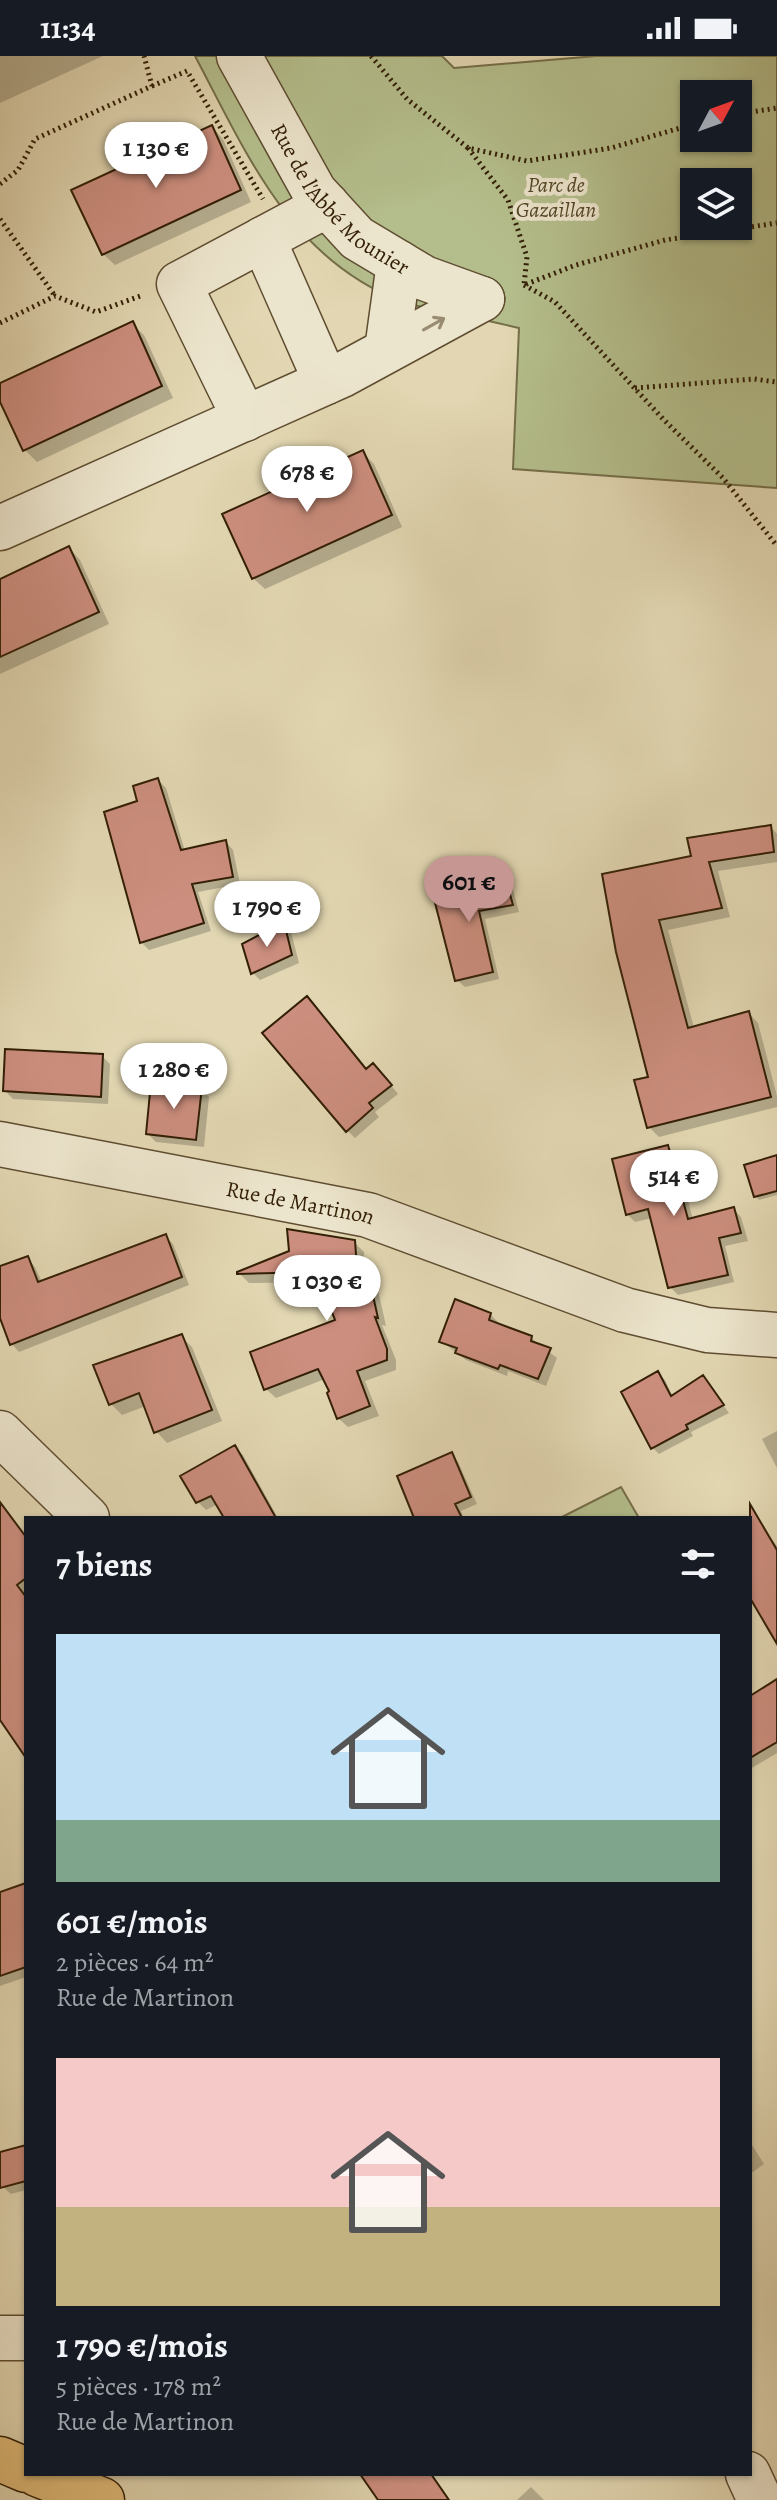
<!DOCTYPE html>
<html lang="fr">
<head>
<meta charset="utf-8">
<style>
	:root { --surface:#171b24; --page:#242831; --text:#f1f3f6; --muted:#9ea1a6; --accent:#c59692 }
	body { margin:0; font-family:Alegreya,serif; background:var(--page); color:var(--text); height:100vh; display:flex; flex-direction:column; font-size:30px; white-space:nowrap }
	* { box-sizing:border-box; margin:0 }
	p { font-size:26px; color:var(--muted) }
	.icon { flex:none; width:44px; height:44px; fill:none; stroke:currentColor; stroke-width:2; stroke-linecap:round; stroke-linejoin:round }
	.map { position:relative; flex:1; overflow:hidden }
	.panel { position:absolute; left:24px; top:1460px; width:728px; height:960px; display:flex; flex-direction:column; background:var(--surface); border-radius:0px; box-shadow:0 2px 6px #0004 }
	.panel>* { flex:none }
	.needle { width:52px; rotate:49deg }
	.controls { position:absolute; left:680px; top:24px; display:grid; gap:16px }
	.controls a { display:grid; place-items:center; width:72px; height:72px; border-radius:0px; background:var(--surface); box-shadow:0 2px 6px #0004; font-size:40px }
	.price { position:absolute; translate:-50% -68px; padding:0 18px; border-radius:28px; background:#fff; color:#222; font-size:26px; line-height:52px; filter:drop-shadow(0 2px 4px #0008) }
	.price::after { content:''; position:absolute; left:50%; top:48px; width:24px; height:18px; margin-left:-12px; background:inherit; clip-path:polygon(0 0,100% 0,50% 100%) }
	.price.selected { background:var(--accent); color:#111 }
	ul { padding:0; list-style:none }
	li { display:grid; align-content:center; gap:16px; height:424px; padding:0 32px }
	li span { display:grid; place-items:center; height:248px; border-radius:0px; color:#555 }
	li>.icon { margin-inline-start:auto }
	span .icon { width:144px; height:144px; fill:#fffc; stroke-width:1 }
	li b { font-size:34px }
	h2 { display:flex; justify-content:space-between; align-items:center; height:96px; padding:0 32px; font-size:34px }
	.status { display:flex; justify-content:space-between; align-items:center; height:56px; padding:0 40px; background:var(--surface); direction:ltr }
	.status svg { height:22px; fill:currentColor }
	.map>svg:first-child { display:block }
	.green { fill:#b4be8c; stroke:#746e49; stroke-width:2; fill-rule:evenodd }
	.shadow { fill:#0003 }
	.building { fill:#cc8e7e; stroke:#331f06; stroke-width:2 }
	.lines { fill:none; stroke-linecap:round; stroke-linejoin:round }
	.minor-casing { stroke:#5f4d31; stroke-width:47 }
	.major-casing { stroke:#331f06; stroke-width:47 }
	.path { stroke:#331f06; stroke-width:5; stroke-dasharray:2 4; stroke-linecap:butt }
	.minor { stroke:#ece5cd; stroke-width:44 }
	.major { stroke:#e1bc79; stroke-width:44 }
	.oneway { stroke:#998c73 }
	.labels { text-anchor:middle; stroke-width:8; stroke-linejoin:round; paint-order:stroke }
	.park-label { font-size:22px; font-style:italic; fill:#534728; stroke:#ece5cd }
	.street-label { font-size:22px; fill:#331f06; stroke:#ece5cd }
</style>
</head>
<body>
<div class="status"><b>11:34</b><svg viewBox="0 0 49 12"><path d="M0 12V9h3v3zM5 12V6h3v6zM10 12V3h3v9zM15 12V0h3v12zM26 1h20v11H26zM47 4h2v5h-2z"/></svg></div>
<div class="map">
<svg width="777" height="2444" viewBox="0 0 777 2444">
	<rect width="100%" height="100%" fill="#e2d7b2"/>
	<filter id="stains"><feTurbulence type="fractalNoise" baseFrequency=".0025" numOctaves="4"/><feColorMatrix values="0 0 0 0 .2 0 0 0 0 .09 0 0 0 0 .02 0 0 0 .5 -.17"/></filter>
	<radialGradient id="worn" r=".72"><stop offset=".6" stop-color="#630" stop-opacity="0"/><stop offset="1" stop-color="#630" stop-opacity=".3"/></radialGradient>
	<path class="green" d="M195,0h247l12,12 142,-12h181v432l-264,-19 6,-141c-26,-6 -51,-12 -77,-17 -14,-3 -29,-5 -42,-10 -111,-44 -153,-147 -205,-245zM694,38h44v44h-44zM694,126h44v44h-44z
		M621,1431l18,31h-79z"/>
	<path class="shadow" d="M0,0h103l-103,47z
		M212,71l11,12 28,63 -136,63 -12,-11z
		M132,268l12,11 29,63 -136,64 -12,-12 -25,-53v-11z
		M362,396l12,12 28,63 -137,62 -12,-11z
		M69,492l11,12 29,64 -109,50v-93z
		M158,724l8,8 19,63 41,-9 7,8 7,34 -42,8 13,39 -62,19 -8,-8 -2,-139z
		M771,771l6,7v28l-59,9 12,46 -62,13 26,98 55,-15 9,10 19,73v11l-118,30 -10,-10 2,-49 -34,-127 77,-93z
		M504,823l8,7 7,26 -34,7 14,60 -34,8 -8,-7 -23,-88z
		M284,869l7,7 8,31 -39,17 -7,-7 -9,-28z
		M102,1000l8,8 -2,40 -95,-5 -8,-8z
		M367,1015l14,2 17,21 -23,18 4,5 -24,21 -8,-8z
		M201,1033l8,8 -5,50 -48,-5 -8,-8z
		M668,1091l8,8 17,65 40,-11 8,8 7,24 -23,5 9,36 -56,13 -8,-8 -18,-69 -17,4 -8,-8z
		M777,1103v36l-18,5 -4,-4z
		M165,1180l8,8 16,41 -170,67 -7,-8 -12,-31v-45l28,-9 7,8 7,15z
		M354,1186l10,10 1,19 11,10 10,45 -4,-1 14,35v10l-31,11 14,35 -31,11 -10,-9 -13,-39 -49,19 -10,-9 71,-68 -15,-39 -73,1 -10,-10z
		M490,1258l8,8 -1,3 34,13 26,20 -11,28 -38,-15 -1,5 -41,-16 -25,-19z
		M181,1280l11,11 30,74 -55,22 -11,-12 -10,-25 -24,9 -11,-11z
		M658,1317l7,7 8,17 30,-20 26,36 -38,19 2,4 -34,18 -7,-7z
		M777,1375v37l-15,-29z
		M235,1391l8,8 35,63h-51l-9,-14 -12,6 -8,-8z
		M451,1398l7,8 19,42 -16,7 3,7h-54l5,-3z
		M0,1459l14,6 12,16v85l-26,14z
		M758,1465l19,25v90l-27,-41v-70z
		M777,1626v71l-27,16v-69z
		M26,1834v87l-26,9v-92z
		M750,2086l14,22 -14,10z
		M26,2091v43l-15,4 -8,-7 -3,-11v-22z
		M531,2431l13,13h-27z"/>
	<path class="building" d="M212,69l29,65 -139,65 -31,-65z
		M133,265l29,65 -139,65 -23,-49v-19z
		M363,394l29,65 -140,64 -30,-65z
		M69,490l30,66 -99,45v-78z
		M158,722l23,72 45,-10 7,37 -41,7 12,39 -64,20 -36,-131 33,-11 -4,-15z
		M771,769l3,27 -65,10 13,46 -63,12 29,108 61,-17 22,86 -124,31 -13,-48 14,-3 -32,-125 -14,-78 89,-18 -4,-18z
		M505,821l8,28 -34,6 14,61 -38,9 -23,-90z
		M284,866l8,33 -41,19 -9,-30z
		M307,940l59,73 7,-6 19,22 -23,18 4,5 -27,24 -84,-99z
		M5,993l98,5 -2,43 -98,-6z
		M151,1026l51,5 -6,53 -50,-6z
		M668,1089l20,74 46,-12 7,26 -22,5 9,37 -60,13 -20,-79 -22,6 -14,-56z
		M777,1099v36l-23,6 -10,-32z
		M287,1173l68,11 2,30 10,-1 11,49 -3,-1 12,32v11l-30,11 13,35 -33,13 -10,-26 2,-2 -11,-22 -54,21 -14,-38 85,-32 -19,-48 -79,2v-2l52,-21z
		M166,1178l16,43 -172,68 -10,-27v-52l28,-10 10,26z
		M455,1243l36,14 -2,7 43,16 -1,5 20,7 -13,31 -38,-14 -2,4 -43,-16 2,-5 -18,-6z
		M182,1278l30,76 -58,23 -15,-40 -30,12 -16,-40z
		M658,1315l13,25 32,-21 21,30 -38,20 2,4 -37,20 -30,-57z
		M235,1389l41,73h-52l-13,-22 -15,7 -16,-27z
		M452,1396l19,45 -16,7 7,14h-48l-17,-42z
		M0,1446l26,35v41l-9,7 9,12v161l-26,-38z
		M750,1448l27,46v94l-27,-46z
		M777,1623v63l-27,16v-62z
		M26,1827v84l-26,9v-84z
		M26,2089v36l-26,7v-36z
		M360,2418h71l18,26h-71z"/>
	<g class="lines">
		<g class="minor-casing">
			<g id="minor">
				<path id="s1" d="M239,0l75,135 43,47 67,40 58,21"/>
				<path d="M263,183l63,143"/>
				<path d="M387,294l12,-87"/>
				<path d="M245,363l-66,-135 148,-79"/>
				<path d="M0,472l342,-153 140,-76"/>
				<path id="s2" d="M0,1088l368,71 257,95 82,20 70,5"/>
				<path d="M0,1377l87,85"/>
				<path d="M0,2282h26"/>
				<path d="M748,2418l12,26"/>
			</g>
		</g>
		<g class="major-casing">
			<path id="major" d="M0,2403l26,11
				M37,2418l65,26"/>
		</g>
		<path class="path" d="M371,0l36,43 61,49 59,13 84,-13 83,-24
			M152,30l35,-15 76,128
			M738,58l39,-6
			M468,92l40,52 19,57 -3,28 52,-20 89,-25 112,-17
			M0,128l18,-14 17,-31 117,-53 -8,-30
			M0,163l55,77
			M524,229l31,17 109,118 59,58 54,68
			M0,267l55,-27 41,16 47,-17
			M635,332l119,-9 23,3"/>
		<use href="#minor" class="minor"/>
		<use href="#major" class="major"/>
	</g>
	<defs><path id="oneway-shaft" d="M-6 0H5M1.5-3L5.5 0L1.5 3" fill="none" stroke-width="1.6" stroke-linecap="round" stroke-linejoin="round" transform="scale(2)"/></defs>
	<use class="oneway" href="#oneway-shaft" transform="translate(434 268) rotate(-29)"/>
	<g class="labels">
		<g class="park-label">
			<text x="556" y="136">Parc de<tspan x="556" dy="25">Gazaillan</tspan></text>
		</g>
		<g class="street-label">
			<text dy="8" stroke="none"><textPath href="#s1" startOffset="178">Rue de l'Abbé Mounier</textPath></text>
			<text dy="8" stroke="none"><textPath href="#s2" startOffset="306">Rue de Martinon</textPath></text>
		</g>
	</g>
	<rect width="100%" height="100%" filter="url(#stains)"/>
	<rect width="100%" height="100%" fill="url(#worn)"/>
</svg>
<div class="controls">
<a><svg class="needle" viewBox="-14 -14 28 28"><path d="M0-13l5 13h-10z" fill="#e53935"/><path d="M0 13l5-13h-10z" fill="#9ea1a6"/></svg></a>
<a><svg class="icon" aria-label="layers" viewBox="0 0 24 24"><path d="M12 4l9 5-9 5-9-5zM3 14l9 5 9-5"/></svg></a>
</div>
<b class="price" style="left:156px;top:134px">1 130 €</b>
<b class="price" style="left:307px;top:458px">678 €</b>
<b class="price selected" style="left:469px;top:868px">601 €</b>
<b class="price" style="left:267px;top:893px">1 790 €</b>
<b class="price" style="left:174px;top:1055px">1 280 €</b>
<b class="price" style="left:674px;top:1162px">514 €</b>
<b class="price" style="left:327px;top:1267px">1 030 €</b>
<section class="panel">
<h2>7 biens<svg class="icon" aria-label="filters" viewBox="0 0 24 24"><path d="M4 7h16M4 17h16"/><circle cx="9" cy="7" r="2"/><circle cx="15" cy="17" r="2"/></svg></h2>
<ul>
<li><span style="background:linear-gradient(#bfe0f5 75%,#7fa58c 0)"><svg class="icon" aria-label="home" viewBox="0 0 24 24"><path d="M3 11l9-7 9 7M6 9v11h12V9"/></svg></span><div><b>601 €/mois</b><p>2 pièces · 64 m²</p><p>Rue de Martinon</p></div></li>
<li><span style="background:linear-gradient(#f6c9c9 60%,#c2b280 0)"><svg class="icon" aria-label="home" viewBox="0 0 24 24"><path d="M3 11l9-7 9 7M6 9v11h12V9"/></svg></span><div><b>1 790 €/mois</b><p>5 pièces · 178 m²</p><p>Rue de Martinon</p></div></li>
</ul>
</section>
</div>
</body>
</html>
